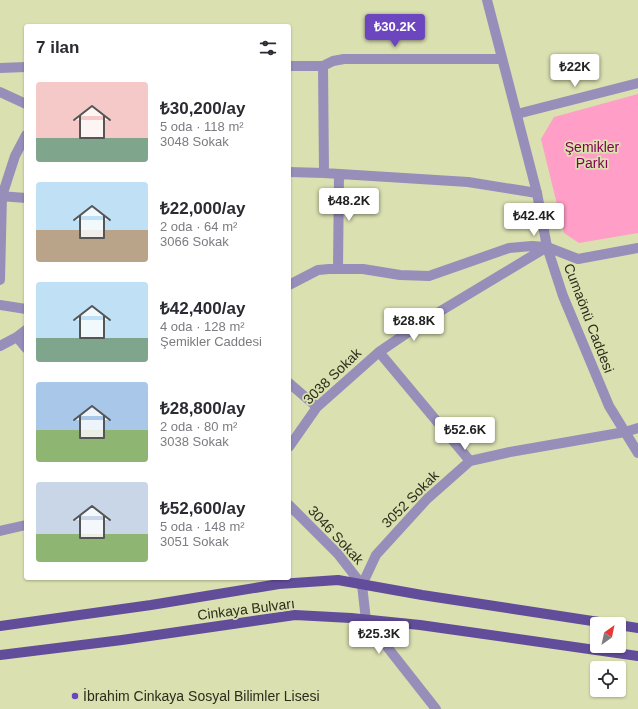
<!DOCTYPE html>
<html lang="tr">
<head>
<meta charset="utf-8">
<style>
	:root { --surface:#fff; --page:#f2f2f3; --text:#2b2b33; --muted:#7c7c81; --accent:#6c46bf }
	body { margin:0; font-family:Helvetica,sans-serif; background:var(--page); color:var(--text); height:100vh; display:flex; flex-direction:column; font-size:15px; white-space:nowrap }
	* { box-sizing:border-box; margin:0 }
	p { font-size:13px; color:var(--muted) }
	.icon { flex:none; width:22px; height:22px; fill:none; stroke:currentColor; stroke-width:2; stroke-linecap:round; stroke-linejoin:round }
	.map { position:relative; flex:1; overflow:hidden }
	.side { position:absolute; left:24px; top:24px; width:267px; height:556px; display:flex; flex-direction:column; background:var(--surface); border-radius:4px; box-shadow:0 1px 3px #0004 }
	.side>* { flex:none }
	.needle { width:26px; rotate:33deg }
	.buttons { position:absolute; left:590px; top:617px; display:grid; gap:8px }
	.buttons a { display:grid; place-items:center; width:36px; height:36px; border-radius:4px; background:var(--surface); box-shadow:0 1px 3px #0004; font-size:20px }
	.price { position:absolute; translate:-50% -34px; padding:0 9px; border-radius:4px; background:#fff; color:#222; font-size:13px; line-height:26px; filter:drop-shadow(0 1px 2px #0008) }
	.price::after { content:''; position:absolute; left:50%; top:24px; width:12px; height:9px; margin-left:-6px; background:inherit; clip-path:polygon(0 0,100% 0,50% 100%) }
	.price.active { background:var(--accent); color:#fff }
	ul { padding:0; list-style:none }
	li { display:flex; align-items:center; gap:12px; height:100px; padding:0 12px }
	li span { display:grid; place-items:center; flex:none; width:112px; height:80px; border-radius:4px; color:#555 }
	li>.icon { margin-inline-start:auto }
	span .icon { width:48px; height:48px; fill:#fffc; stroke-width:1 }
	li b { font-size:17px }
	h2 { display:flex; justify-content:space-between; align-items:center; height:48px; padding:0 12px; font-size:17px }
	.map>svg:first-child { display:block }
	.green { fill:#ff9ec7 }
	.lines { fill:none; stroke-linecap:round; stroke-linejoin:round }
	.minor { stroke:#978fba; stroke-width:10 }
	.tertiary { stroke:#978fba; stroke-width:10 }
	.primary { stroke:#614d99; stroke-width:10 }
	.poi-dot { fill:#6c46bf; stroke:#dae0b0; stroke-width:1.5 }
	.labels { text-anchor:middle; stroke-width:3.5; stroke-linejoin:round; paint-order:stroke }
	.park-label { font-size:14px; fill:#890052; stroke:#dae0b0 }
	.street-label { font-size:14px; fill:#2b2d1b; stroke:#dae0b0 }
	.poi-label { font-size:14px; fill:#2b2d1b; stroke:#dae0b0; text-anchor:start }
</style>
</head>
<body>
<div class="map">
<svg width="638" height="709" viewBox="0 0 638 709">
	<rect width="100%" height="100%" fill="#dae0b0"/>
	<path class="green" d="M638,94v139l-59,10 -15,-10 -23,-94 13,-22z"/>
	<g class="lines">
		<path class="minor" d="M289,66h34l10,-5 11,-2h158
			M323,66l1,107
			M0,68l26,-1
			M0,92l26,12
			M517,114l121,-31
			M289,172l35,1 144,9 69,11
			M0,196l26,2
			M338,269l1,-95
			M0,280l2,-84 13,-40 11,-21
			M289,285l29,-15 11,-1h34l37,6 29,1 80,-28 23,-2 15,1 31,12 60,-11
			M0,305l26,4
			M17,337l9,11
			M0,346l17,-9 9,-7
			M379,352l91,109
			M289,383l28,24
			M289,447l28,-40 62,-55 50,-34 118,-71
			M289,505l49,49 24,31
			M0,531l26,-6
			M362,585l14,-30 51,-56 43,-38 40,-9 115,-20 13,-4
			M362,585l4,35 70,89"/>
		<path class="tertiary" d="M487,0l50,193 10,54 16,49 46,110 29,47"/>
		<path class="primary" d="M619,625l19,3
			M0,626l151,-21 128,-21 59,-4 84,15 190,29
			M0,655l122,-15 173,-25 56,3 69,7 218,31"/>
	</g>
	<circle class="poi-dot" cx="75" cy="696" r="4"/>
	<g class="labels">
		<g class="park-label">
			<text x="592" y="152">Şemikler<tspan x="592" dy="16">Parkı</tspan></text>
		</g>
		<g class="street-label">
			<text transform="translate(589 318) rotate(69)" y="5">Cumaönü Caddesi</text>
			<text transform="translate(332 376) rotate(-44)" y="5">3038 Sokak</text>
			<text transform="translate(410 499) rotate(-45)" y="5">3052 Sokak</text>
			<text transform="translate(336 535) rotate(47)" y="5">3046 Sokak</text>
			<text transform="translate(246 609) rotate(-7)" y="5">Cinkaya Bulvarı</text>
		</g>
		<g class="poi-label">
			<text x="83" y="701">İbrahim Cinkaya Sosyal Bilimler Lisesi</text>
		</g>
	</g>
</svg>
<div class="buttons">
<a><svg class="needle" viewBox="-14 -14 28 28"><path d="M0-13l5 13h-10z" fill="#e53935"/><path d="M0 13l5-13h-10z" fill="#7c7c81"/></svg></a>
<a><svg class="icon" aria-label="locate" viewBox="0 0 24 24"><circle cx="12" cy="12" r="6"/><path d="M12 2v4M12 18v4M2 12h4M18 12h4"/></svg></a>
</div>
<b class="price active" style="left:395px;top:48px">₺30.2K</b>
<b class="price" style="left:575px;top:88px">₺22K</b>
<b class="price" style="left:349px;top:222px">₺48.2K</b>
<b class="price" style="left:534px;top:237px">₺42.4K</b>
<b class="price" style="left:414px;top:342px">₺28.8K</b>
<b class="price" style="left:465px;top:451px">₺52.6K</b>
<b class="price" style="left:379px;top:655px">₺25.3K</b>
<section class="side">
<h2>7 ilan<svg class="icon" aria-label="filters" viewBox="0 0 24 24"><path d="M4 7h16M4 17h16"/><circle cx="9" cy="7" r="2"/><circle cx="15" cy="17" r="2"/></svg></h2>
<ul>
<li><span style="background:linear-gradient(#f6c9c9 70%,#7fa58c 0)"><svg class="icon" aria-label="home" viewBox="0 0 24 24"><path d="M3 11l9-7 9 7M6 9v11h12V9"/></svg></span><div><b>₺30,200/ay</b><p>5 oda · 118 m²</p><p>3048 Sokak</p></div></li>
<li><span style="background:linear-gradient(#bfe0f5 60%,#b9a48a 0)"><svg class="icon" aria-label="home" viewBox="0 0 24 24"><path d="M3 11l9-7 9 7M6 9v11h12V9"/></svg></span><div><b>₺22,000/ay</b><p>2 oda · 64 m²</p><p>3066 Sokak</p></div></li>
<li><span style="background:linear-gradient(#bfe0f5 70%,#7fa58c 0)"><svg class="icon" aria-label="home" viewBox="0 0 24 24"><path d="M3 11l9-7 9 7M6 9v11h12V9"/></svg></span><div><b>₺42,400/ay</b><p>4 oda · 128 m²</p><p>Şemikler Caddesi</p></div></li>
<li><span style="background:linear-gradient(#a9c7e8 60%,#8fb573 0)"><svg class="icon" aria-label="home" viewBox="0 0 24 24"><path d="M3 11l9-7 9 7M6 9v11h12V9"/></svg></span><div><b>₺28,800/ay</b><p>2 oda · 80 m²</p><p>3038 Sokak</p></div></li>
<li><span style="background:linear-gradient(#c9d6e8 65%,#8fb573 0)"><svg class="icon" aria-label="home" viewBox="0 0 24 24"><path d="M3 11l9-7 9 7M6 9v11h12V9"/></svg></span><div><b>₺52,600/ay</b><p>5 oda · 148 m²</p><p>3051 Sokak</p></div></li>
</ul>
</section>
</div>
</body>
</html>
